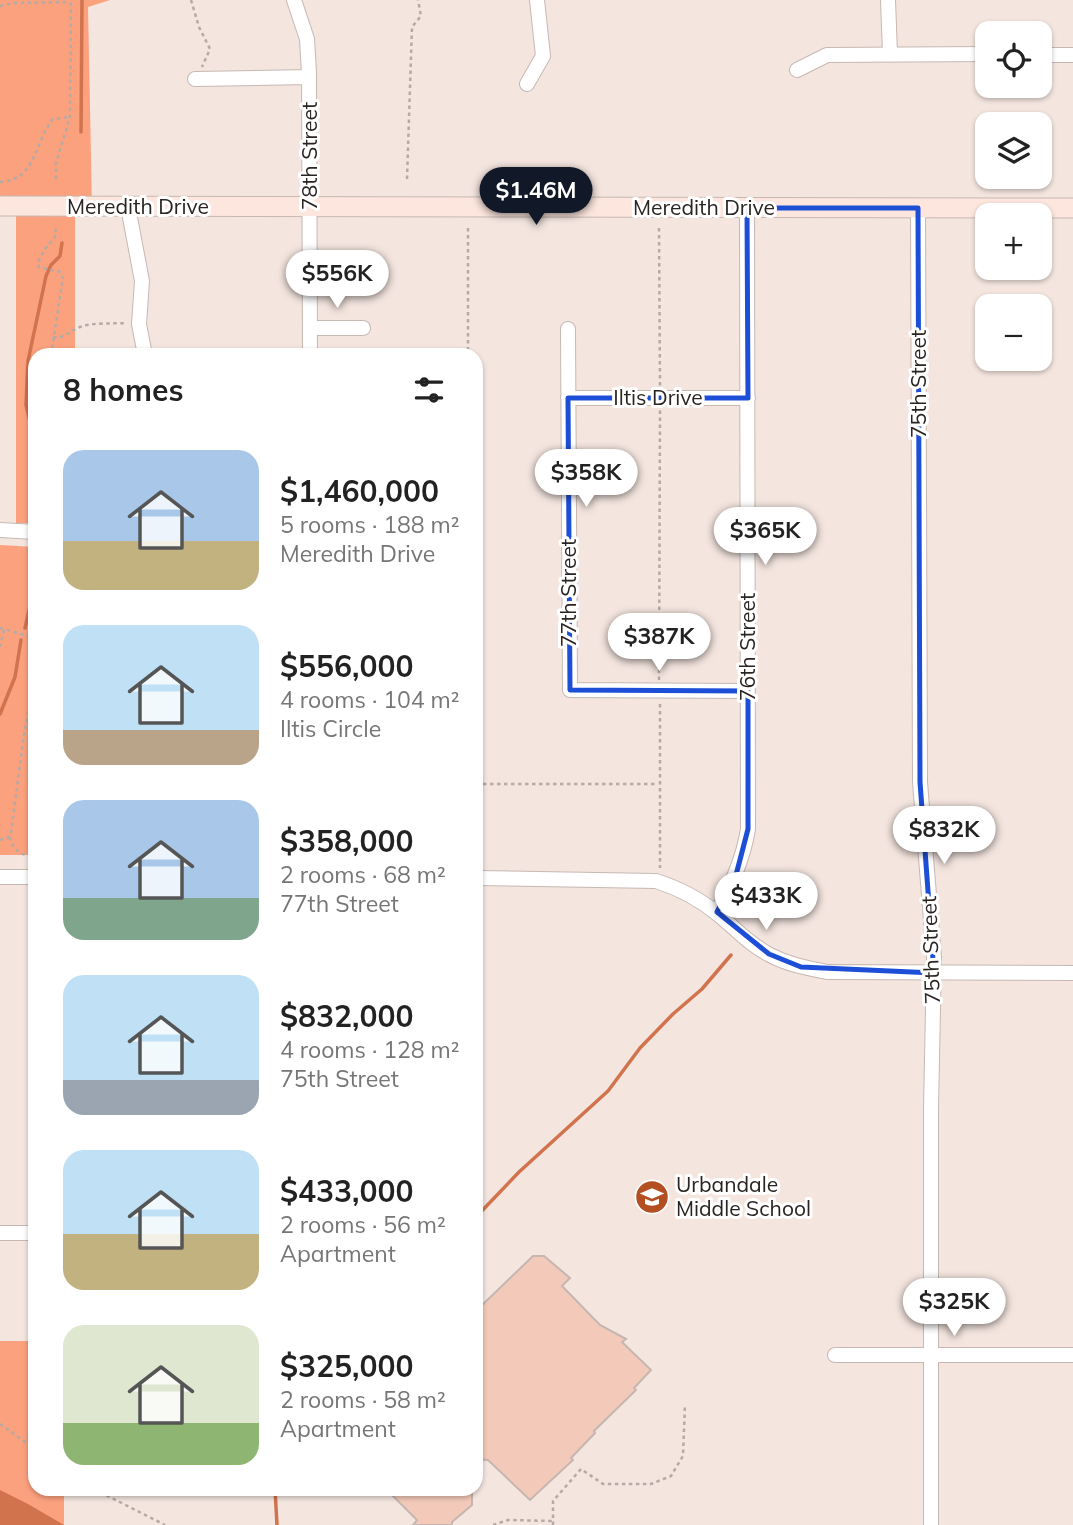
<!DOCTYPE html>
<html lang="en">
<head>
<meta charset="utf-8">
<style>
	:root { --surface:#fff; --page:#f6f6f6; --text:#222; --muted:#767676; --accent:#111827 }
	body { margin:0; font-family:Mulish,sans-serif; background:var(--page); color:var(--text); height:100vh; display:flex; flex-direction:column; font-size:26px; white-space:nowrap }
	* { box-sizing:border-box; margin:0 }
	p { font-size:23px; color:var(--muted) }
	.icon { flex:none; width:38px; height:38px; fill:none; stroke:currentColor; stroke-width:2; stroke-linecap:round; stroke-linejoin:round }
	.map { position:relative; flex:1; overflow:hidden }
	.side { position:absolute; left:28px; top:348px; width:455px; height:1148px; display:flex; flex-direction:column; background:var(--surface); border-radius:21px; box-shadow:0 2px 5px #0004 }
	.side>* { flex:none }
	.buttons { position:absolute; left:975px; top:21px; display:grid; gap:14px }
	.buttons a { display:grid; place-items:center; width:77px; height:77px; border-radius:14px; background:var(--surface); box-shadow:0 2px 5px #0004; font-size:35px }
	.price { position:absolute; translate:-50% -60px; padding:0 16px; border-radius:24px; background:#fff; color:#222; font-size:23px; line-height:46px; filter:drop-shadow(0 2px 4px #0008) }
	.price::after { content:''; position:absolute; left:50%; top:42px; width:21px; height:16px; margin-left:-10px; background:inherit; clip-path:polygon(0 0,100% 0,50% 100%) }
	.price.current { background:var(--accent); color:#fff }
	ul { padding:0; list-style:none }
	li { display:flex; align-items:center; gap:21px; height:175px; padding:0 35px }
	li span { display:grid; place-items:center; flex:none; width:196px; height:140px; border-radius:21px; color:#555 }
	li>.icon { margin-inline-start:auto }
	span .icon { width:84px; height:84px; fill:#fffc; stroke-width:1 }
	li b { font-size:30px }
	h2 { display:flex; justify-content:space-between; align-items:center; height:84px; padding:0 35px; font-size:30px }
	.map>svg:first-child { display:block }
	.green { fill:#fca17e }
	.water { fill:#d1734d }
	.lines { fill:none; stroke-linecap:round; stroke-linejoin:round }
	.stream { stroke:#d1734d; stroke-width:3.5 }
	.building { fill:#f3c9b9; stroke:#c5b6b1; stroke-width:2 }
	.minor-casing { stroke:#c7b8b3; stroke-width:16 }
	.secondary-casing { stroke:#c7b8b3; stroke-width:21 }
	.path { stroke:#b5aaa5; stroke-width:2.5; stroke-dasharray:3.5 3.5; stroke-linecap:butt }
	.minor { stroke:#fff; stroke-width:14 }
	.secondary { stroke:#fce6de; stroke-width:19 }
	.marked { fill:none; stroke:#1d4ed8; stroke-width:5; stroke-linejoin:round }
	.labels { text-anchor:middle; stroke-width:6; stroke-linejoin:round; paint-order:stroke }
	.street-label { font-size:21px; fill:#292422; stroke:#fff }
	.poi-label { font-size:21px; fill:#292422; stroke:#fff; text-anchor:start }
</style>
</head>
<body>
<div class="map">
<svg width="1073" height="1525" viewBox="0 0 1073 1525">
	<rect width="100%" height="100%" fill="#f4e5df"/>
	<path class="green" d="M0,0h110l-22,7 4,200h-17v148h-40v168h-19v-316l-16,-1z
		M0,545l35,2v308h-35z
		M0,1341h35v148h29v36h-64z"/>
	<path class="water" d="M0,1490l28,14 36,21h-64z"/>
	<g class="lines">
		<path class="stream" d="M81,132l1,-132
			M35,461l-3,-13v-19l-6,-24 2,-44 18,-85 5,-11 9,-9 2,-13
			M35,513v-11
			M25,628l10,-44
			M0,714l15,-37 6,-37
			M476,1217l43,-45 89,-81 32,-43 33,-34 29,-25 29,-34
			M275,1489l2,36"/>
	</g>
	<path class="building" d="M533,1256h11l26,22 -8,8 38,39 26,14 -4,3 29,28 -17,18 2,2 -42,41 1,2 -24,25 2,2 -43,40 -42,-40 -12,-1v-148z
		M386,1489h86v16l-20,17v3h-39l4,-5z"/>
	<g class="lines">
		<g class="minor-casing">
			<path id="minor" d="M294,0l13,39 2,34 1,282
				M888,0l2,54
				M1040,55h33
				M797,70l30,-15 160,-1
				M195,79l114,-2
				M527,84l16,-28 -6,-56
				M128,207l14,74 -3,43 6,31
				M918,208l2,574 14,176 -3,151v416
				M310,328h53
				M568,329l2,361 178,1
				M568,398h180
				M0,530l35,2
				M0,877h35
				M476,878l180,3c22,7 45,19 63,34 17,14 31,30 51,40 19,10 37,13 58,17l245,1
				M717,912c14,-27 26,-52 31,-83l-1,-621
				M0,1233h35
				M835,1355h238"/>
		</g>
		<g class="secondary-casing">
			<path id="secondary" d="M0,206l1073,2"/>
		</g>
		<path class="path" d="M191,0l8,27 11,22 -8,18
			M0,6l14,-3 56,-1
			M56,179v-16l14,-46 1,-117
			M407,179l5,-152 9,-11 -3,-16
			M0,182c37,-2 34,-40 53,-63l17,-2
			M468,228v127
			M659,228l1,158
			M53,337c12,2 16,-6 27,-10 13,-5 32,-3 47,-4
			M51,355l12,-77 -3,-6 -21,-5 -1,-5 7,-13 10,-12 1,-8
			M0,628l35,10
			M0,647l4,-17
			M659,680l1,-270
			M660,704v164
			M476,784h182
			M9,837c5,13 10,18 24,19v5
			M0,840l9,-3 2,-4 13,-99 11,-54
			M0,1424l35,25
			M94,1489l71,36
			M493,1525l15,-5 44,1
			M553,1525v-24l28,-32 22,15h48l20,-8 12,-20 2,-52"/>
		<use href="#minor" class="minor"/>
		<use href="#secondary" class="secondary"/>
	</g>
	<path class="marked" d="M747,208h171l2,574 14,191 -133,-6 -32,-13 -52,-42 19,-37 12,-46v-138l-178,-1 -2,-292h180z"/>
	<defs>
		<g id="school-disc" transform="scale(1.75)"><circle r="9.5" fill="#b44f22" stroke="#fff"/><path d="M0-5L7-2L0 1L-7-2ZM-4 1L0 2.5L4 1V4Q0 6-4 4Z" fill="#fff"/></g>
	</defs>
	<g fill-rule="evenodd">
		<use href="#school-disc" x="652" y="1197"/>
	</g>
	<g class="labels">
		<g class="street-label">
			<text transform="translate(310 156) rotate(-90)" y="7">78th Street</text>
			<text x="138" y="214">Meredith Drive</text>
			<text x="704" y="215">Meredith Drive</text>
			<text transform="translate(919 384) rotate(-90)" y="7">75th Street</text>
			<text x="658" y="405">Iltis Drive</text>
			<text transform="translate(569 593) rotate(-90)" y="7">77th Street</text>
			<text transform="translate(748 647) rotate(-90)" y="7">76th Street</text>
			<text transform="translate(931 950) rotate(-92)" y="7">75th Street</text>
		</g>
		<g class="poi-label">
			<text x="676" y="1192">Urbandale<tspan x="676" dy="24">Middle School</tspan></text>
		</g>
	</g>
</svg>
<div class="buttons">
<a><svg class="icon" aria-label="locate" viewBox="0 0 24 24"><circle cx="12" cy="12" r="6"/><path d="M12 2v4M12 18v4M2 12h4M18 12h4"/></svg></a>
<a><svg class="icon" aria-label="layers" viewBox="0 0 24 24"><path d="M12 4l9 5-9 5-9-5zM3 14l9 5 9-5"/></svg></a>
<a>+</a>
<a>−</a>
</div>
<b class="price current" style="left:536px;top:227px">$1.46M</b>
<b class="price" style="left:337px;top:310px">$556K</b>
<b class="price" style="left:586px;top:509px">$358K</b>
<b class="price" style="left:765px;top:567px">$365K</b>
<b class="price" style="left:659px;top:673px">$387K</b>
<b class="price" style="left:944px;top:866px">$832K</b>
<b class="price" style="left:766px;top:932px">$433K</b>
<b class="price" style="left:954px;top:1338px">$325K</b>
<section class="side">
<h2>8 homes<svg class="icon" aria-label="filters" viewBox="0 0 24 24"><path d="M4 7h16M4 17h16"/><circle cx="9" cy="7" r="2"/><circle cx="15" cy="17" r="2"/></svg></h2>
<ul>
<li><span style="background:linear-gradient(#a9c7e8 65%,#c2b280 0)"><svg class="icon" aria-label="home" viewBox="0 0 24 24"><path d="M3 11l9-7 9 7M6 9v11h12V9"/></svg></span><div><b>$1,460,000</b><p>5 rooms · 188 m²</p><p>Meredith Drive</p></div></li>
<li><span style="background:linear-gradient(#bfe0f5 75%,#b9a48a 0)"><svg class="icon" aria-label="home" viewBox="0 0 24 24"><path d="M3 11l9-7 9 7M6 9v11h12V9"/></svg></span><div><b>$556,000</b><p>4 rooms · 104 m²</p><p>Iltis Circle</p></div></li>
<li><span style="background:linear-gradient(#a9c7e8 70%,#7fa58c 0)"><svg class="icon" aria-label="home" viewBox="0 0 24 24"><path d="M3 11l9-7 9 7M6 9v11h12V9"/></svg></span><div><b>$358,000</b><p>2 rooms · 68 m²</p><p>77th Street</p></div></li>
<li><span style="background:linear-gradient(#bfe0f5 75%,#9aa5b1 0)"><svg class="icon" aria-label="home" viewBox="0 0 24 24"><path d="M3 11l9-7 9 7M6 9v11h12V9"/></svg></span><div><b>$832,000</b><p>4 rooms · 128 m²</p><p>75th Street</p></div></li>
<li><span style="background:linear-gradient(#bfe0f5 60%,#c2b280 0)"><svg class="icon" aria-label="home" viewBox="0 0 24 24"><path d="M3 11l9-7 9 7M6 9v11h12V9"/></svg></span><div><b>$433,000</b><p>2 rooms · 56 m²</p><p>Apartment</p></div></li>
<li><span style="background:linear-gradient(#dfe7d0 70%,#8fb573 0)"><svg class="icon" aria-label="home" viewBox="0 0 24 24"><path d="M3 11l9-7 9 7M6 9v11h12V9"/></svg></span><div><b>$325,000</b><p>2 rooms · 58 m²</p><p>Apartment</p></div></li>
</ul>
</section>
</div>
</body>
</html>
